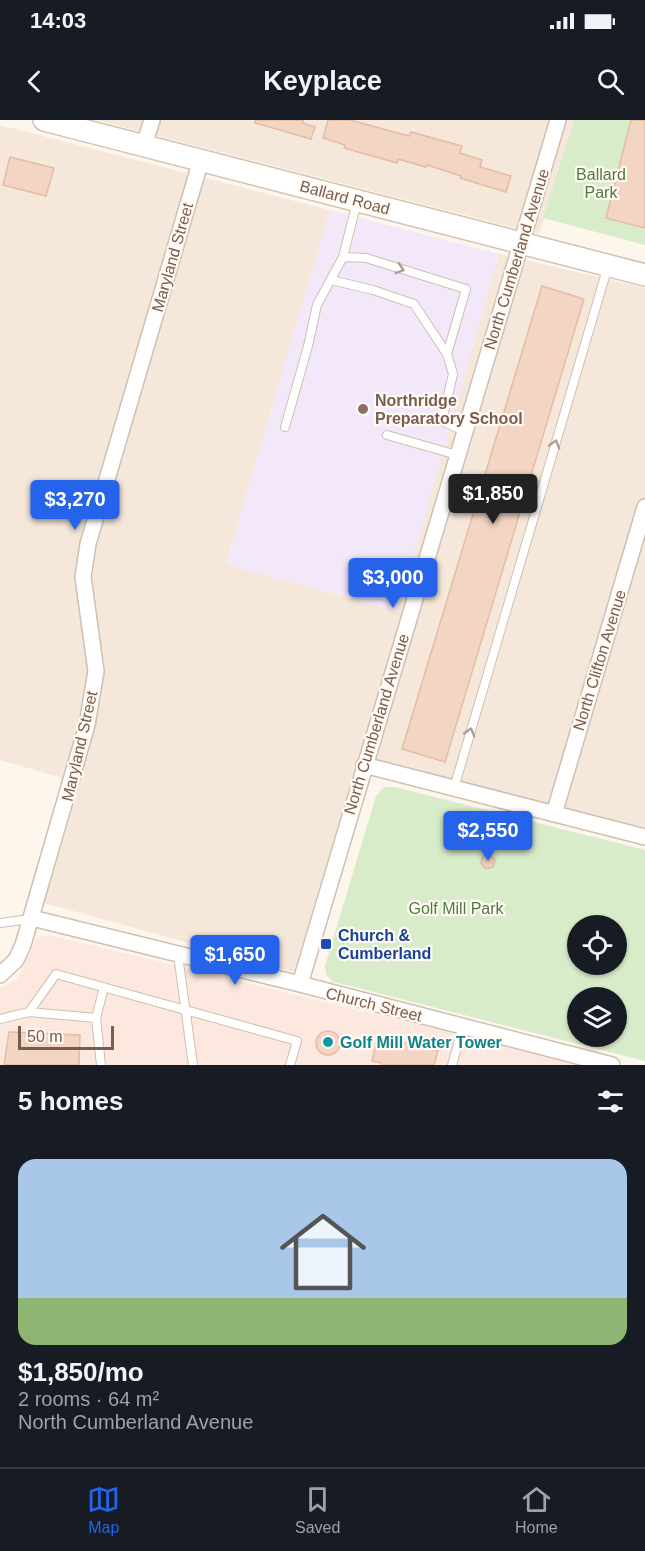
<!DOCTYPE html>
<html lang="en">
<head>
<meta charset="utf-8">
<style>
	:root { --surface:#171b24; --page:#242831; --text:#f1f3f6; --muted:#9ea1a6; --line:#363941; --accent:#2563eb }
	body { margin:0; font-family:Helvetica,sans-serif; background:var(--page); color:var(--text); height:100vh; display:flex; flex-direction:column; font-size:22px; white-space:nowrap }
	* { box-sizing:border-box; margin:0 }
	p { font-size:20px; color:var(--muted) }
	.icon { flex:none; width:33px; height:33px; fill:none; stroke:currentColor; stroke-width:2; stroke-linecap:round; stroke-linejoin:round }
	.map { position:relative; height:945px; overflow:hidden }
	.details { display:flex; flex-direction:column; background:var(--surface); flex:1 }
	.details>* { flex:none }
	.tools { position:absolute; left:567px; top:795px; display:grid; gap:12px }
	.tools a { display:grid; place-items:center; width:60px; height:60px; border-radius:50%; background:var(--surface); box-shadow:0 2px 4px #0004; font-size:30px }
	.scale { position:absolute; left:18px; bottom:15px; width:96px; box-sizing:border-box; padding-left:6px; border:3px solid #7a5c4d; border-top:0; font-size:16px; line-height:21px; white-space:nowrap; color:#7a5c4d; -webkit-text-stroke:4px #fffaf3; paint-order:stroke }
	.price { position:absolute; translate:-50% -51px; padding:0 14px; border-radius:6px; background:var(--accent); color:#fff; font-size:20px; line-height:39px; filter:drop-shadow(0 2px 3px #0008) }
	.price::after { content:''; position:absolute; left:50%; top:36px; width:18px; height:14px; margin-left:-9px; background:inherit; clip-path:polygon(0 0,100% 0,50% 100%) }
	.price.on { background:#222; color:#fff }
	ul { padding:0; list-style:none }
	li { display:grid; align-content:center; gap:12px; height:318px; padding:0 18px }
	li+li { border-top:2px solid var(--line) }
	li span { display:grid; place-items:center; height:186px; border-radius:18px; color:#555 }
	li>.icon { margin-inline-start:auto }
	span .icon { width:108px; height:108px; fill:#fffc; stroke-width:1 }
	li b { font-size:26px }
	h2 { display:flex; justify-content:space-between; align-items:center; height:72px; padding:0 18px; font-size:26px }
	.status { display:flex; justify-content:space-between; align-items:center; height:42px; padding:0 30px; background:var(--surface); direction:ltr }
	.status svg { height:16px; fill:currentColor }
	header { display:flex; justify-content:space-between; align-items:center; height:78px; padding:0 18px; background:var(--surface); font-size:27px; font-weight:800 }
	.tabs { display:flex; justify-content:space-around; align-items:center; height:84px; border-top:2px solid var(--line); background:var(--surface); font-size:16px; color:var(--muted) }
	.tabs a { display:grid; justify-items:center; gap:3px }
	.tabs .on { color:var(--accent) }
	.map>svg:first-child { display:block }
	.residential { fill:#f5e8da }
	.commercial { fill:#fde8e0 }
	.education { fill:#f3e8fa }
	.green { fill:#d8ecc9; fill-rule:evenodd }
	.building { fill:#f3d5c3; stroke:#e6bba3; stroke-width:1.5 }
	.lines { fill:none; stroke-linecap:round; stroke-linejoin:round }
	.lane-casing { stroke:#d1beb0; stroke-width:10 }
	.street-casing { stroke:#d1beb0; stroke-width:18 }
	.secondary-casing { stroke:#d6c0b0; stroke-width:24 }
	.lane { stroke:#fff; stroke-width:8 }
	.street { stroke:#fff; stroke-width:15 }
	.secondary { stroke:#fff; stroke-width:21 }
	.oneway { stroke:#af9d94 }
	.education-dot { fill:#8d6e63; stroke:#fffaf3; stroke-width:2 }
	.transit-dot { fill:#1a4fb4; stroke:#fffaf3; stroke-width:2 }
	.culture-dot { fill:#0f9aa8; stroke:#fffaf3; stroke-width:2 }
	.labels { text-anchor:middle; stroke-width:4.5; stroke-linejoin:round; paint-order:stroke }
	.park-label { font-size:16px; fill:#537a41; stroke:#fffaf3 }
	.street-label { font-size:16px; fill:#7a5c4d; stroke:#fffaf3 }
	.education-label { font-size:16px; font-weight:bold; fill:#785e54; stroke:#fffaf3; text-anchor:start }
	.transit-label { font-size:16px; font-weight:bold; fill:#164399; stroke:#fffaf3; text-anchor:start }
	.culture-label { font-size:16px; font-weight:bold; fill:#0d838f; stroke:#fffaf3; text-anchor:start }
</style>
</head>
<body>
<div class="status"><b>14:03</b><svg viewBox="0 0 49 12"><path d="M0 12V9h3v3zM5 12V6h3v6zM10 12V3h3v9zM15 12V0h3v12zM26 1h20v11H26zM47 4h2v5h-2z"/></svg></div>
<header><svg class="icon" aria-label="back" viewBox="0 0 24 24"><path d="M15 5l-7 7 7 7"/></svg>Keyplace<svg class="icon" aria-label="search" viewBox="0 0 24 24"><circle cx="10" cy="10" r="6"/><path d="M15 15l6 6"/></svg></header>
<div class="map">
<svg width="645" height="945" viewBox="0 0 645 945">
	<rect width="100%" height="100%" fill="#fdf6ec"/>
	<path class="residential" d="M96,0h478l-35,114z
		M0,5l330,85 -104,354 171,47 102,-357 146,34v544l-288,-70 -63,210 -250,-69 36,-120 -80,-23z"/>
	<path class="commercial" d="M49,815l380,92 148,38h-577v-77l17,-9 19,-39 4,-3z"/>
	<path class="education" d="M330,90l169,44 -101,357 -172,-47z"/>
	<path class="green" d="M574,0h71v125l-102,-27z
		M384,667h11l250,63v211l-311,-79 -8,-7 -1,-9 51,-170zM578,806h38v38h-38zM578,878h38v38h-38z"/>
	<path class="building" d="M255,0h48v3l12,4 -4,12 -56,-16z
		M328,0h22l59,16 2,-4 51,14 -2,7 22,7 -2,7 31,9 -5,16 -46,-14 1,-2 -34,-11 -1,2 -28,-8 -1,4 -53,-15 1,-3 -22,-7z
		M631,0h14v108l-39,-10z
		M10,37l44,11 -8,28 -43,-11z
		M542,166l42,13 -139,463 -43,-13z
		M490,735l5,5 -2,7 -7,2 -5,-6 2,-7z
		M316 923a12 12 0 1 1 24 0a12 12 0 1 1-24 0Z
		M9,912l71,3 -1,30h-75z
		M378,916l60,15 -4,14h-53v-2l-9,-2z"/>
	<g class="lines">
		<g class="lane-casing">
			<path id="lane" d="M343,137l23,1 100,31 -19,65
				M331,160l42,10 41,14 33,50 6,20 -11,47 22,10
				M285,307l23,-81 9,-41 26,-48 14,-55
				M387,315l70,20
				M454,668l154,-522
				M0,803l30,-4
				M178,835l15,110
				M29,892l27,-38 241,67 -7,24
				M0,899l29,-7 67,6
				M101,945l-5,-47 8,-31
				M452,945l11,-39"/>
		</g>
		<g class="street-casing">
			<path id="street" d="M144,25l8,-25
				M364,645l281,72
				M554,694l91,-307
				M32,798l268,66 312,81
				M0,855l16,-15 7,-15 64,-220 9,-54 -13,-94 5,-33 113,-384
				M300,864l258,-864"/>
		</g>
		<g class="secondary-casing">
			<path id="secondary" d="M44,0l601,155"/>
		</g>
		<use href="#lane" class="lane"/>
		<use href="#street" class="street"/>
		<use href="#secondary" class="secondary"/>
	</g>
	<defs><path id="oneway-chevron" d="M-2-3.5L2.5 0L-2 3.5" fill="none" stroke-width="1.6" stroke-linecap="round" stroke-linejoin="round" transform="scale(1.5)"/></defs>
	<g class="oneway">
		<use href="#oneway-chevron" transform="translate(400 149) rotate(17)"/>
		<use href="#oneway-chevron" transform="translate(555 324) rotate(-74)"/>
		<use href="#oneway-chevron" transform="translate(470 612) rotate(-74)"/>
	</g>
	<circle class="education-dot" cx="363" cy="289" r="6"/>
	<rect class="transit-dot" x="320" y="818" width="12" height="12" rx="3"/>
	<circle class="culture-dot" cx="328" cy="922" r="6"/>
	<g class="labels">
		<g class="park-label">
			<text x="601" y="60">Ballard<tspan x="601" dy="18">Park</tspan></text>
			<text x="456" y="794">Golf Mill Park</text>
		</g>
		<g class="street-label">
			<text transform="translate(345 77) rotate(15)" y="6">Ballard Road</text>
			<text transform="translate(172 137) rotate(-74)" y="6">Maryland Street</text>
			<text transform="translate(516 139) rotate(-73)" y="6">North Cumberland Avenue</text>
			<text transform="translate(599 540) rotate(-73)" y="6">North Clifton Avenue</text>
			<text transform="translate(376 604) rotate(-73)" y="6">North Cumberland Avenue</text>
			<text transform="translate(79 626) rotate(-77)" y="6">Maryland Street</text>
			<text transform="translate(374 884) rotate(14)" y="6">Church Street</text>
		</g>
		<g class="education-label">
			<text x="375" y="286">Northridge<tspan x="375" dy="18">Preparatory School</tspan></text>
		</g>
		<g class="transit-label">
			<text x="338" y="821">Church &amp;<tspan x="338" dy="18">Cumberland</tspan></text>
		</g>
		<g class="culture-label">
			<text x="340" y="928">Golf Mill Water Tower</text>
		</g>
	</g>
</svg>
<div class="tools">
<a><svg class="icon" aria-label="locate" viewBox="0 0 24 24"><circle cx="12" cy="12" r="6"/><path d="M12 2v4M12 18v4M2 12h4M18 12h4"/></svg></a>
<a><svg class="icon" aria-label="layers" viewBox="0 0 24 24"><path d="M12 4l9 5-9 5-9-5zM3 14l9 5 9-5"/></svg></a>
</div>
<div class="scale">50 m</div>
<b class="price on" style="left:493px;top:405px">$1,850</b>
<b class="price" style="left:75px;top:411px">$3,270</b>
<b class="price" style="left:393px;top:489px">$3,000</b>
<b class="price" style="left:488px;top:742px">$2,550</b>
<b class="price" style="left:235px;top:866px">$1,650</b>
</div>
<section class="details">
<h2>5 homes<svg class="icon" aria-label="filters" viewBox="0 0 24 24"><path d="M4 7h16M4 17h16"/><circle cx="9" cy="7" r="2"/><circle cx="15" cy="17" r="2"/></svg></h2>
<ul>
<li><span style="background:linear-gradient(#a9c7e8 75%,#8fb573 0)"><svg class="icon" aria-label="home" viewBox="0 0 24 24"><path d="M3 11l9-7 9 7M6 9v11h12V9"/></svg></span><div><b>$1,850/mo</b><p>2 rooms · 64 m²</p><p>North Cumberland Avenue</p></div></li>
</ul>
</section>
<nav class="tabs">
<a class="on"><svg class="icon" aria-label="map" viewBox="0 0 24 24"><path d="M3 6l6-2 6 2 6-2v14l-6 2-6-2-6 2zM9 4v14M15 6v14"/></svg>Map</a>
<a><svg class="icon" aria-label="saved" viewBox="0 0 24 24"><path d="M7 4h10v16l-5-4-5 4z"/></svg>Saved</a>
<a><svg class="icon" aria-label="home" viewBox="0 0 24 24"><path d="M3 11l9-7 9 7M6 9v11h12V9"/></svg>Home</a>
</nav>
</body>
</html>
